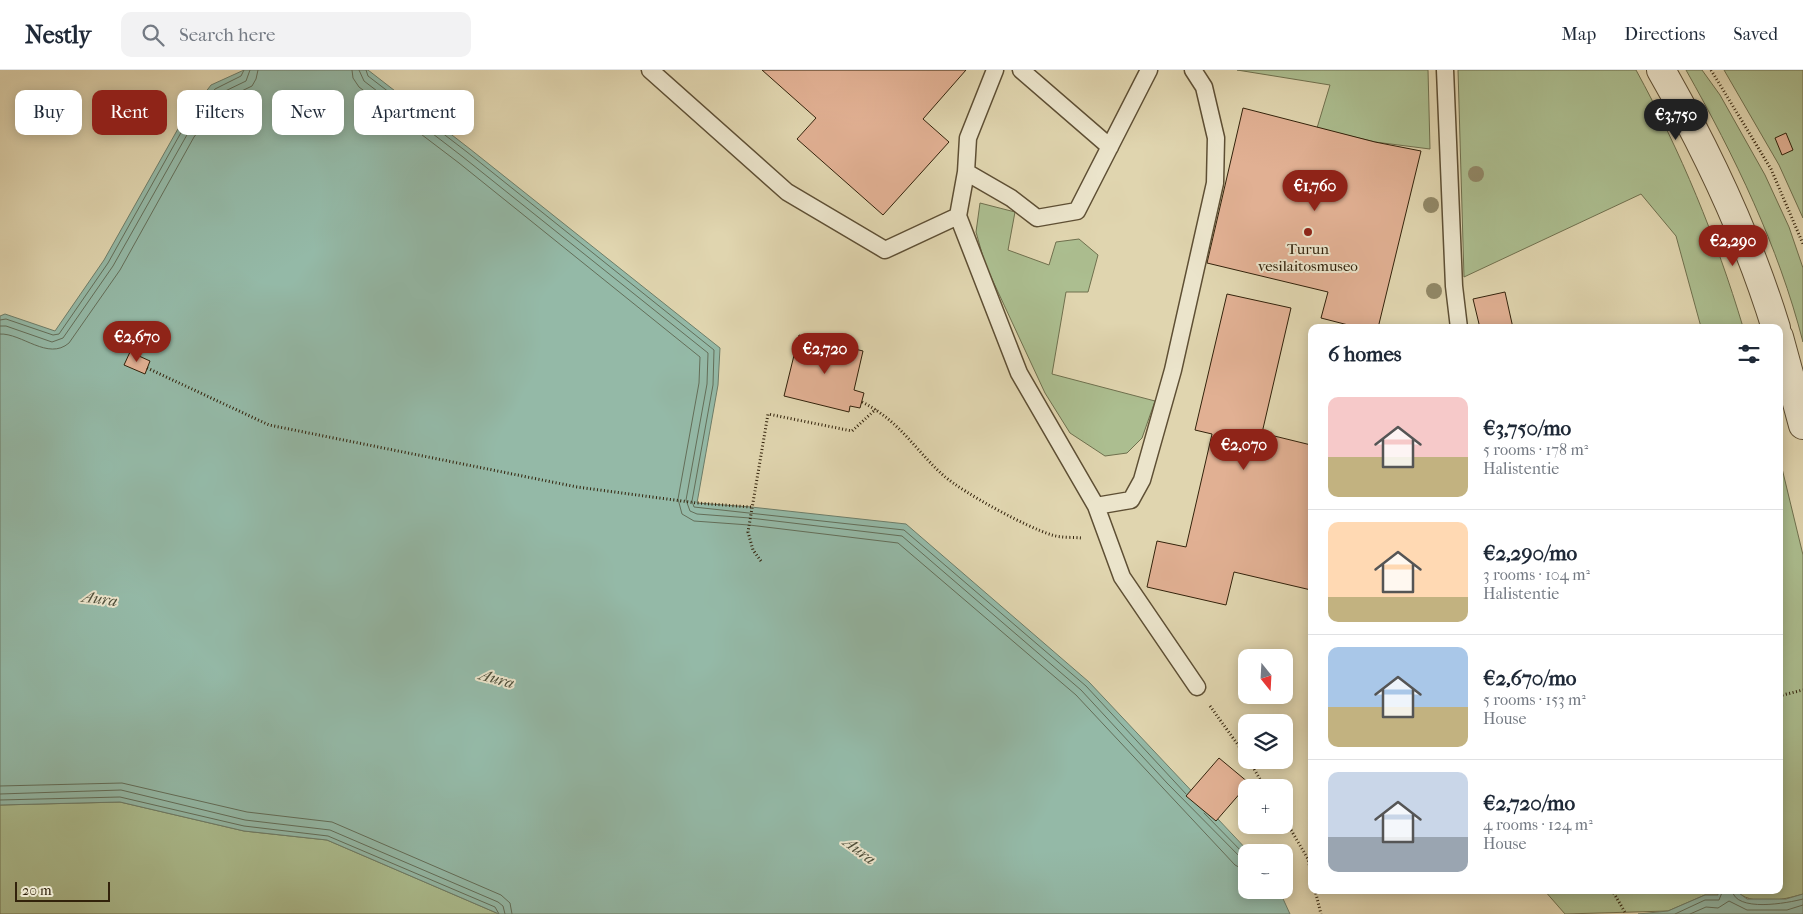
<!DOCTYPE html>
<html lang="en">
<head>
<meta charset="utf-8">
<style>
	:root { --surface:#fff; --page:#f2f2f3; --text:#1f2937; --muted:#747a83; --line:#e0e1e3; --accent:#8f2418 }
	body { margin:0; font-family:"IM FELL French Canon",serif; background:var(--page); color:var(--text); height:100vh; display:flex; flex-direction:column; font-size:19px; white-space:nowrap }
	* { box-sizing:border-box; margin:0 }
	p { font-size:16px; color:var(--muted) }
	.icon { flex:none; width:28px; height:28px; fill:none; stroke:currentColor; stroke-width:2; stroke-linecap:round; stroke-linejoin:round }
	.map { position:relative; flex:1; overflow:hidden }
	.details { position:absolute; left:1308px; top:254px; width:475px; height:570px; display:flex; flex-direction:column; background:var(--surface); border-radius:10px; box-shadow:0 2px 12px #0003 }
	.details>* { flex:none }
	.hud { position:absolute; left:15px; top:20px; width:475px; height:45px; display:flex; gap:10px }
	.needle { width:32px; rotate:162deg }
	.buttons { position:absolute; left:1238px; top:579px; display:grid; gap:10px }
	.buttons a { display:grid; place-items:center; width:55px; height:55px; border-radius:10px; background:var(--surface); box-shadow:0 2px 12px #0003; font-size:25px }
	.scale { position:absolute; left:15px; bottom:12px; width:95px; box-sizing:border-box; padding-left:5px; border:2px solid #32220b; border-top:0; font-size:14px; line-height:18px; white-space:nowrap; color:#32220b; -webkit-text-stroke:4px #ebe4cb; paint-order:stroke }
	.price { position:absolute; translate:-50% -42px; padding:0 11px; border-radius:18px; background:var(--accent); color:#fff; font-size:16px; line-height:32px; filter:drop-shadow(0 1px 2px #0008) }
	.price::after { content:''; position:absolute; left:50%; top:30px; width:15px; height:11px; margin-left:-8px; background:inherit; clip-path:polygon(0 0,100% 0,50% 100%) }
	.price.selected { background:#222; color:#fff }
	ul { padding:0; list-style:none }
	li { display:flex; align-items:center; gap:15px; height:125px; padding:0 20px }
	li+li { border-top:1px solid var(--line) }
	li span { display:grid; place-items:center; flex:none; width:140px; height:100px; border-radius:10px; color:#555 }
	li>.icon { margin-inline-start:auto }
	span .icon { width:60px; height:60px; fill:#fffc; stroke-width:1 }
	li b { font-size:21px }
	h2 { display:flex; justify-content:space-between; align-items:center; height:60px; padding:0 20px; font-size:21px }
	.tag { padding:0 18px; border-radius:10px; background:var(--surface); box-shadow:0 2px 12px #0003; font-size:18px; line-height:45px }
	.tag.selected { background:var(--accent); color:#fff }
	header { display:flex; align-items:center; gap:30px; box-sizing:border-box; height:70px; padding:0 25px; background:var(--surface); border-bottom:1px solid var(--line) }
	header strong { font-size:24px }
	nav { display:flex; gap:28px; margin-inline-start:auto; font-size:18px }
	.search { width:350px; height:45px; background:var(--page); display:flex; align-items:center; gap:12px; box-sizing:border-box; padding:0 18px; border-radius:10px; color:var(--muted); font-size:19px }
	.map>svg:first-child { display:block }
	.green { fill:#acbe90; stroke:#6f704e }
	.water { fill:#94b9a7; stroke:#6d7d69 }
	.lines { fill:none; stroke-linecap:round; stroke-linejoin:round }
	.shore { stroke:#636e59; stroke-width:1 }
	.building { fill:#e1b093; stroke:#32220b }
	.service-casing { stroke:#5e4f34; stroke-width:19 }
	.tertiary-casing { stroke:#5e4f34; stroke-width:30 }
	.path { stroke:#32220b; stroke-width:3; stroke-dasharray:1 2.5; stroke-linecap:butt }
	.service { stroke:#ebe4cb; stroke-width:16 }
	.tertiary { stroke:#ebe4cb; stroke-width:28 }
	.tree { fill:#918867 }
	.poi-dot { fill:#8f2418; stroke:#ebe4cb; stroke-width:2 }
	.labels { text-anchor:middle; stroke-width:4; stroke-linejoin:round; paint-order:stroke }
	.poi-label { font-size:15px; fill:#32220b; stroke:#ebe4cb }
	.water-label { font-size:16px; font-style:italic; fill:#4f4f3a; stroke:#ebe4cb }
</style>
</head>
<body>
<header>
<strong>Nestly</strong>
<div class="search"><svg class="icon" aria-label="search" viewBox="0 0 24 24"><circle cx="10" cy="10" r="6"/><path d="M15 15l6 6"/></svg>Search here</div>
<nav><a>Map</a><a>Directions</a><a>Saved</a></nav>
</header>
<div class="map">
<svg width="1803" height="844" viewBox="0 0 1803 844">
	<rect width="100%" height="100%" fill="#e0d5af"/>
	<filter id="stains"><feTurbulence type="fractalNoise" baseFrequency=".004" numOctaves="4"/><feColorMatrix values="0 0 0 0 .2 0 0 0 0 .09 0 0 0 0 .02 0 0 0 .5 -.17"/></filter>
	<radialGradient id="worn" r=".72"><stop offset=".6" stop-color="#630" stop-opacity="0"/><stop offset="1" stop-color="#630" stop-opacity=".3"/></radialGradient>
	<path class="green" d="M1237,0h191l2,79 -55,-7 -58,-14 13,-43z
		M1458,0h178c45,82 80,167 107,257h-42l-25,-91 -35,-42 -177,83z
		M1686,0h16l18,25 45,80 24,52 14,41v74c-25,-97 -68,-185 -117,-272z
		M1724,0h79v148l-24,-53z
		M980,133l35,9 -7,38 41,15 7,-23 23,-3 19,16 -10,37h-22l-14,82 103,27 -13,37 -15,15 -22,3 -35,-23 -25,-40 -60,-129 -9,-32z
		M1779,386l24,99v339c-20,6 -52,13 -68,-4h44z
		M120,732l124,29 83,9 172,74h-499v-109z
		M1544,820h174v5h-13l-37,16 -103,3z"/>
	<path class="water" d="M244,0h124l102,79 250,199 -2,37 -21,118 54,4 155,17 183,158 160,170h-3v38h33l11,24h-791l-172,-74 -83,-9 -124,-29 -120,3v-489l5,-2 50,17 49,-71 75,-133 32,-42z
		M1718,820h17l12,9h39l17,-5v20h-165l30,-3 37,-16h13z"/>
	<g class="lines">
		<path class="shore" d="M352,0l1,8 6,9 100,76 241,194 -1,26 -21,116 4,15 12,7 55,4 149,18 178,152 159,170 11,6
			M359,0l5,11 99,76 245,196 -1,31 -21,116 4,11 7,3 53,4 152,18 179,154 86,93 79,80
			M366,0l2,6 99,76 247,198 -1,35 -21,116 2,6 210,23 182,156 100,108
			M0,250l6,-1 47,16 6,-1 49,-71 75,-134 32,-40 26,-13 3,-6
			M0,256h6l46,16 11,-4 50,-72 75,-133 31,-39 27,-13 4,-11
			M0,264c22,-1 48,27 69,9l51,-73 74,-133 29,-37 29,-14 4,-7 2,-9
			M0,716l122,-3 125,29 85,10 169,73 9,8 2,11
			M0,724l121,-4 124,30 85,10 168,72 5,4 2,8
			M0,730l120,-3 124,29 84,10 167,71 4,7
			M1204,743l42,43
			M1732,820c3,23 56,13 71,9
			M1675,844l30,-14h14l4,-10
			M1690,844l16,-7 12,1 11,-7 18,9h40l16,-5"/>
	</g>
	<path class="building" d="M762,0h204l-43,49 26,23 -66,73 -86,-76 19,-21z
		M1243,38l132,34 46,9 -43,177h-18l-39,-10 7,-26 -121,-29z
		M1786,63l7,17 -11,5 -7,-17z
		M1505,222l8,36h-33l-7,-29z
		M1227,224l64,14 -29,125 49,12v145l-77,-18 -8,33 -79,-18 10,-46 29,6 26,-113 -17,-4z
		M799,265l64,16 -9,39 10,3 -4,15 -10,-2 -1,6 -65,-16z
		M130,282l20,9 -5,13 -21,-9z
		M1219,688l30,25 -33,38 -30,-25z"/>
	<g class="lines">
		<g class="service-casing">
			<path id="service" d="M650,0l137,122 98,58 73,-34
				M995,0l-27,68 -2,34 -8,44 61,157 77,133 26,71 75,110
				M1021,0l89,77
				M1445,0l9,216 5,42
				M966,102l45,26 26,20 40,-7 72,-141
				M1096,436l35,-6 11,-20 31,-110 42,-187 1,-45 -12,-51 -11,-17"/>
		</g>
		<g class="tertiary-casing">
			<path id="tertiary" d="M1661,0c47,82 87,167 115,258
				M1779,267l24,88"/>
		</g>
		<path class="path" d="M1711,0l60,99 32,75
			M147,298l122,57 308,62 120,16 54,4
			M862,332c38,19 53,48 82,74 20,17 82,51 108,59 9,3 21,2 30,3
			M761,491l-8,-11 -5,-18 20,-118 84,17 24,-22
			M1779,626l24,-6
			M1210,636l36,50
			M1249,690l16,28
			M1284,748l24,41 3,14
			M1315,820l6,24
			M1612,820l14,24"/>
		<use href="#service" class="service"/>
		<use href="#tertiary" class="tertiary"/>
	</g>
	<g class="tree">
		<circle cx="1476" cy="104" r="8"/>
		<circle cx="1431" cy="135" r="8"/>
		<circle cx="1434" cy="221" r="8"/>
	</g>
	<circle class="poi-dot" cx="1308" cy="162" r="5"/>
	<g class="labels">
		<g class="poi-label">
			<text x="1308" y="184">Turun<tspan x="1308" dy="17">vesilaitosmuseo</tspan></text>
		</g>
		<g class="water-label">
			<text transform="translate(100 528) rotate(8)" y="6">Aura</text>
			<text transform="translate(497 608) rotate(16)" y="6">Aura</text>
			<text transform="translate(860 780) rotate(37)" y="6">Aura</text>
		</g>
	</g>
	<rect width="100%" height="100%" filter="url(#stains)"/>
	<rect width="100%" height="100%" fill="url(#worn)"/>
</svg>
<div class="buttons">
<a><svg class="needle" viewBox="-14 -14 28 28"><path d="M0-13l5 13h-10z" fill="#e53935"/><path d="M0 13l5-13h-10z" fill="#747a83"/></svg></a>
<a><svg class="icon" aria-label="layers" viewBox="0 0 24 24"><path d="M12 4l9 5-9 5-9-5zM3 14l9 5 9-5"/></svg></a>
<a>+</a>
<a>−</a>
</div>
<div class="scale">20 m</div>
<b class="price selected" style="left:1676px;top:71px">€3,750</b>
<b class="price" style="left:1315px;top:142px">€1,760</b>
<b class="price" style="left:1733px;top:197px">€2,290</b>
<b class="price" style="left:137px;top:293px">€2,670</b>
<b class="price" style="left:825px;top:305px">€2,720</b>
<b class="price" style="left:1244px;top:401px">€2,070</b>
<div class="hud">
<a class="tag">Buy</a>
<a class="tag selected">Rent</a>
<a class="tag">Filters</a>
<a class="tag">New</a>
<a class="tag">Apartment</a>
</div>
<section class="details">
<h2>6 homes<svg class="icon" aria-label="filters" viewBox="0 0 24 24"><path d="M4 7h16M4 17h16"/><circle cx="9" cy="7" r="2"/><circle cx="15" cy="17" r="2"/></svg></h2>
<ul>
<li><span style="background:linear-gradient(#f6c9c9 60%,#c2b280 0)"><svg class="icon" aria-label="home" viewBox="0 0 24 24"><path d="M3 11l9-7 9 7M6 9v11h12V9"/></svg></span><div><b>€3,750/mo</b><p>5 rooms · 178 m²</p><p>Halistentie</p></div></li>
<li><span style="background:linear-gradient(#ffd9b3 75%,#c2b280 0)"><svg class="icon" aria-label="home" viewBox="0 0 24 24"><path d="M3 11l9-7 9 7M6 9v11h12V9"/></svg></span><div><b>€2,290/mo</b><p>3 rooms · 104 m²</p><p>Halistentie</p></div></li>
<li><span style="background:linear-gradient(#a9c7e8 60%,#c2b280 0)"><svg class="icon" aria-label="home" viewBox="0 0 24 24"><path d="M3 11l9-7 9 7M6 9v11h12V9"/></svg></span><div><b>€2,670/mo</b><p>5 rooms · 153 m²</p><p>House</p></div></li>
<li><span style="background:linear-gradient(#c9d6e8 65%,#9aa5b1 0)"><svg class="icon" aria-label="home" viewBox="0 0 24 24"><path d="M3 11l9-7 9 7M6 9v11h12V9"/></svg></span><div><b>€2,720/mo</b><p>4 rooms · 124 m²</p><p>House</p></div></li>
</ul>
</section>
</div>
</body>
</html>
